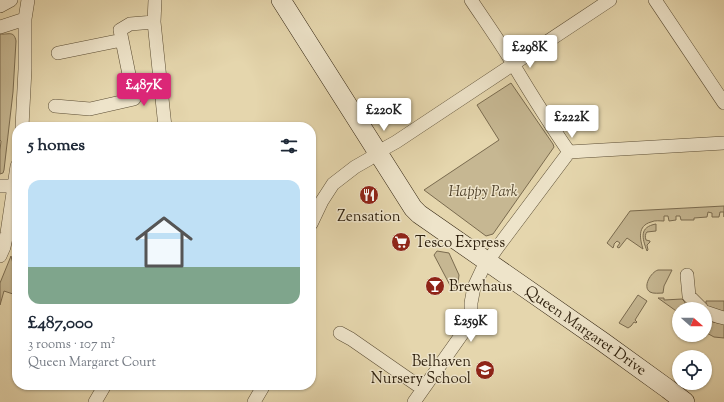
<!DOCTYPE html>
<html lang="en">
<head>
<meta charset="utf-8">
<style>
	:root { --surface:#fff; --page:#f6f6f7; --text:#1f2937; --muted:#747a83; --accent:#db2777 }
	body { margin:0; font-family:"Sorts Mill Goudy",serif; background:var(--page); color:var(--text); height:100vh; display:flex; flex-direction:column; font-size:15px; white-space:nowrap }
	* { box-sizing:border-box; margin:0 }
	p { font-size:13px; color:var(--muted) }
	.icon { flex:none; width:22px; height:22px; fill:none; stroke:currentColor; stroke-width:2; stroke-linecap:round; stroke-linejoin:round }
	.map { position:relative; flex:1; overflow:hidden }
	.side { position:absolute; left:12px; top:122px; width:304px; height:268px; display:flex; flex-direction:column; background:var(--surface); border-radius:16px; box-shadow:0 1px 3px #0004 }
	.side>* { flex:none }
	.needle { width:26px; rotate:111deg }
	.fabs { position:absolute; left:672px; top:302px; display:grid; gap:8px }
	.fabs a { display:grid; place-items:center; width:40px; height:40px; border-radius:50%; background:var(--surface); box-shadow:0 1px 3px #0004; font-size:20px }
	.price { position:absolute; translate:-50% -34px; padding:0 9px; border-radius:4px; background:#fff; color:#222; font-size:13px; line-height:26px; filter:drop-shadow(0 1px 2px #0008) }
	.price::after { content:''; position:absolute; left:50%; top:24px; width:12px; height:9px; margin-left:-6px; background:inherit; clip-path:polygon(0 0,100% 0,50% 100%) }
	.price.selected { background:var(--accent); color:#fff }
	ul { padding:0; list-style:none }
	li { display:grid; align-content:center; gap:8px; height:212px; padding:0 16px }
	li span { display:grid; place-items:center; height:124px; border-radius:12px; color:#555 }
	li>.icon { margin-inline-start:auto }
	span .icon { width:72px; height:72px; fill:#fffc; stroke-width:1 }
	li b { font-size:17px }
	h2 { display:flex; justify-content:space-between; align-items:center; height:48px; padding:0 16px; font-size:17px }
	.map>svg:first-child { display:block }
	.green { fill:#c6b792; stroke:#7a6b4f }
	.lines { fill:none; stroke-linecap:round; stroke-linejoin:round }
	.street-casing { stroke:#5b4d34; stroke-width:14 }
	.secondary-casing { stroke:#2d1f0c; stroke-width:20 }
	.street { stroke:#eee4ca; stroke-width:13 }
	.secondary { stroke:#eee4ca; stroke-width:19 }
	.labels { text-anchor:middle; stroke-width:3; stroke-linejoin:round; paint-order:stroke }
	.park-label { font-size:15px; font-style:italic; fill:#53452e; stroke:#eee4ca }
	.poi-label { font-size:15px; fill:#2d1f0c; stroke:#eee4ca; text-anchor:start }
	.street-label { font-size:15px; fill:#2d1f0c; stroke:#eee4ca }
</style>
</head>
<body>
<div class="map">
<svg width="724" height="402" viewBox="0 0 724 402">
	<rect width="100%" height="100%" fill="#e5d6ad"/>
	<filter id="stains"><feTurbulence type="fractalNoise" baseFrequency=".005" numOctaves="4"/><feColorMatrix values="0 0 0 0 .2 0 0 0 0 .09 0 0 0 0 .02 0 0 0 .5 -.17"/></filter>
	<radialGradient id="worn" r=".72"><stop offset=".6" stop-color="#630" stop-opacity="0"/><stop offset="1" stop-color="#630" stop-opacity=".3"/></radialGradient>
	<path class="green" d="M0,34c8,1 14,-4 16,7l-3,51 -9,78 -1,3 -3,1v-24l1,-9 -1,-1z
		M511,83l42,61 1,3 -61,87 -7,2 -62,-46 75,-50 -22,-35z
		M724,206v11v-5h-4l-1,5h-7v-4l-4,-1 -1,5 -13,1v2h-13l-1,-4h-4v4l-7,1 -1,-5h-4v5c-4,0 -9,-1 -13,1 -14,4 -11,17 -8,27l-16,-11 -8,10 -2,-1 3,-4 -3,-2 -3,3v1l-1,3 -6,-5 23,-32z
		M656,224v7l-9,1c-2,2 -2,5 -1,8l4,1v1l-3,3 1,5 -1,1c-5,-13 -8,-24 9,-27z
		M437,251l12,2 10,22 -2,16h-4l-19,-36z
		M11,256c3,12 8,27 5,39l-12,-4 -4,14v-22z
		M658,270h14l-8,16 -1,7c-3,0 -10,1 -13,-1 -8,-5 1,-20 8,-22z
		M638,295l9,6 -12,19 2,2 -1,1 -2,-1 -3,4 -3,2 -9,-5z
		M658,298h6v2l18,-1 2,2 1,2 -3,6h-3v4z
		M706,301h18v12l-18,-7z
		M705,318l8,4 11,2v14l-10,-1 -9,-5z"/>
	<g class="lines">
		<g class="street-casing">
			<path id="street" d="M155,0l-1,22 11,105
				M471,0c14,21 29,42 42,64 18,30 36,59 56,88
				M655,0l69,103
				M0,6l11,-6
				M0,27l25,-8
				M58,53l64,-13
				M55,106l35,3 44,-10 -14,-69 10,-6 24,-2
				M22,127l3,-58v-50l3,-19
				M0,186h17
				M311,224l11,-23 11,-17 22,-17 14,-8 9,-7 18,-10 214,-142
				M0,256l4,-9 3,-14 10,-67
				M687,275l2,21 13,13
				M705,312l15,5 4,1
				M340,333l11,6 72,50
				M95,402l10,-17
				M254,402l10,-17
				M414,402l53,-75 4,-16v-8l3,-16 8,-17 15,-22 72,-96 155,-9"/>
		</g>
		<g class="secondary-casing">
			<path id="secondary" d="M281,0l132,208 6,6 184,128 65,47 17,13"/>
		</g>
		<use href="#street" class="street"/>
		<use href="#secondary" class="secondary"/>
	</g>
	<defs>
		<g id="restaurant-disc" transform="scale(1)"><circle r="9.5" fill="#8f2418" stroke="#eee4ca"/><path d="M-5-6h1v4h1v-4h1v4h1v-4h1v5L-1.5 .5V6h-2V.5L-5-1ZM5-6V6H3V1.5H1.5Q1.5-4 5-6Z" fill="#fff"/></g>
		<g id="supermarket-disc" transform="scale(1)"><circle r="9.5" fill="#8f2418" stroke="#eee4ca"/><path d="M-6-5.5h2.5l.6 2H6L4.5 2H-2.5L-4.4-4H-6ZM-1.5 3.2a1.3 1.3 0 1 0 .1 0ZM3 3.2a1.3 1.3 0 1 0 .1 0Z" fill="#fff"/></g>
		<g id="bar-disc" transform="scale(1)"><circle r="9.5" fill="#8f2418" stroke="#eee4ca"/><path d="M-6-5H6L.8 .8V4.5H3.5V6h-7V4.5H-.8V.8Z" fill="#fff"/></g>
		<g id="school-disc" transform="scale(1)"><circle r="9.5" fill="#8f2418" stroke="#eee4ca"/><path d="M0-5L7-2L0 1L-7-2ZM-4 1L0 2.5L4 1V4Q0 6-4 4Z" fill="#fff"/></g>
	</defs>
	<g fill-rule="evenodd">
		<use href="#restaurant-disc" x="369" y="195"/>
		<use href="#supermarket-disc" x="401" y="242"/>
		<use href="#bar-disc" x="435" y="286"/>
		<use href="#school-disc" x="485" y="370"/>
	</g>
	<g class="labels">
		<g class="park-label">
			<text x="483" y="196">Happy Park</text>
		</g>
		<g class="poi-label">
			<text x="369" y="221" text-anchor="middle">Zensation</text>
			<text x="415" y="247">Tesco Express</text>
			<text x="449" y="291">Brewhaus</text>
			<text x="471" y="366" text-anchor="end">Belhaven<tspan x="471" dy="17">Nursery School</tspan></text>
		</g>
		<g class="street-label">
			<text transform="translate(586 330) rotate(35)" y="5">Queen Margaret Drive</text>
		</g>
	</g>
	<rect width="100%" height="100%" filter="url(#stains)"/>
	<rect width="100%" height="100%" fill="url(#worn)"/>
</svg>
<div class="fabs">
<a><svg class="needle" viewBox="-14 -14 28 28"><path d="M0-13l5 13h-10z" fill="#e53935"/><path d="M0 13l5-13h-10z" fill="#747a83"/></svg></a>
<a><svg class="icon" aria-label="locate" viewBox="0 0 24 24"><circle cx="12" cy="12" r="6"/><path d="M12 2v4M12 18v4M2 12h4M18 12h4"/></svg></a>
</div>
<b class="price" style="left:530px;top:69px">£298K</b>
<b class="price selected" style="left:144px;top:107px">£487K</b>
<b class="price" style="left:384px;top:132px">£220K</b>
<b class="price" style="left:572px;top:139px">£222K</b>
<b class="price" style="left:471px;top:343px">£259K</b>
<section class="side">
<h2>5 homes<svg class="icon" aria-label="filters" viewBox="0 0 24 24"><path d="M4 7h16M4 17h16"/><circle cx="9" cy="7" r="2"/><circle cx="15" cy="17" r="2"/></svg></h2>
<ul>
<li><span style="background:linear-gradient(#bfe0f5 70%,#7fa58c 0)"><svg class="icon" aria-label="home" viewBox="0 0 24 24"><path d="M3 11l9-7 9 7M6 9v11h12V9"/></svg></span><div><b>£487,000</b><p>3 rooms · 107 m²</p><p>Queen Margaret Court</p></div></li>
</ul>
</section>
</div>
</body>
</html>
